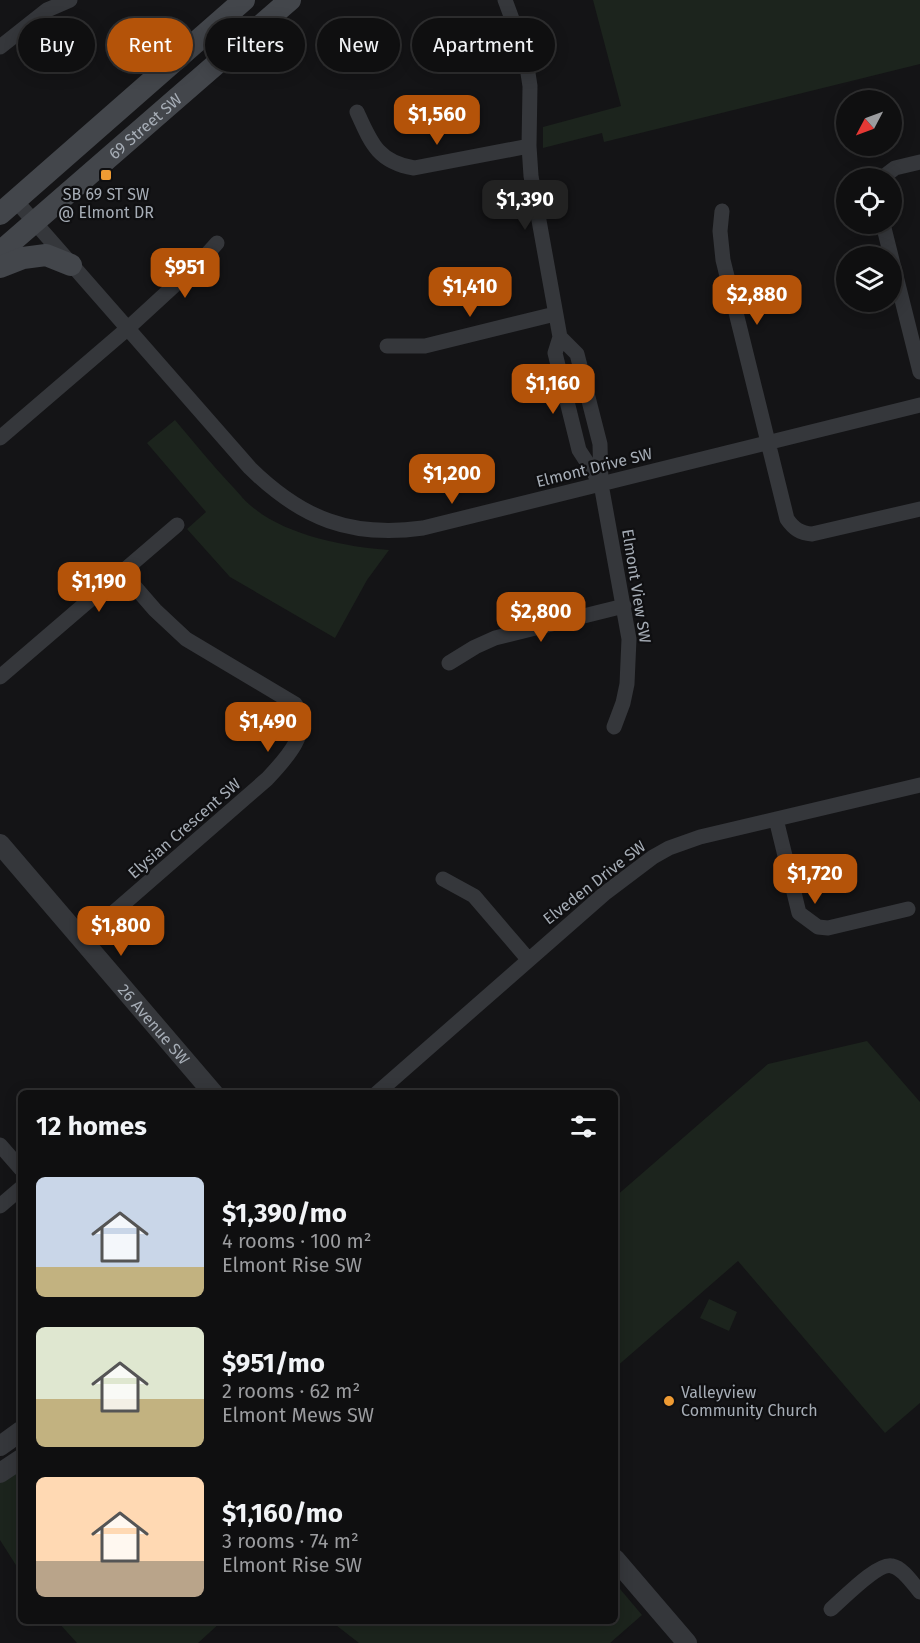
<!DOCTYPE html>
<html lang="en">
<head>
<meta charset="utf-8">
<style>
	:root { --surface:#0f0f10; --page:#181819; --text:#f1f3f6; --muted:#9b9c9f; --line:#2f2f30; --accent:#b45309 }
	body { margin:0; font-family:"Fira Sans",sans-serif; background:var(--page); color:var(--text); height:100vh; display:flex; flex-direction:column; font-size:22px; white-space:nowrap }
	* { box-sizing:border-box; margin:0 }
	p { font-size:20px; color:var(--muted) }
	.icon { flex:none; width:33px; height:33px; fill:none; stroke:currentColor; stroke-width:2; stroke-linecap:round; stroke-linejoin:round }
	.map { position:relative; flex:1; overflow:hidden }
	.details { position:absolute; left:18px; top:1090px; width:600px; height:534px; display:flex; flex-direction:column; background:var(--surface); border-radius:9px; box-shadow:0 3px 15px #0003,0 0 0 2px var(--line) }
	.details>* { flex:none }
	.guide { position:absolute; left:18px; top:18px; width:600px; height:54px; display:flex; gap:12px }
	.needle { width:39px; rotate:229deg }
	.fabs { position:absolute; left:836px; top:90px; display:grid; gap:12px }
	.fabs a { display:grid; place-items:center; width:66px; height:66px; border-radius:50%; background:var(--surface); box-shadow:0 3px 15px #0003,0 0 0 2px var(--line); font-size:30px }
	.price { position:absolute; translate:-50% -51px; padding:0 14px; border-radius:12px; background:var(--accent); color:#fff; font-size:20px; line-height:39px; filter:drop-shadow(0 2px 3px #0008) }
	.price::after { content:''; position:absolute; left:50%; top:36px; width:18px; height:14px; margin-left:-9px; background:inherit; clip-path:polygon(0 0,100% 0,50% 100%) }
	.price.selected { background:#222; color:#fff }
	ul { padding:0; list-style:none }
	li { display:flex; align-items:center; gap:18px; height:150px; padding:0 18px }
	li span { display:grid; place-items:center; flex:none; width:168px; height:120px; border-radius:9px; color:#555 }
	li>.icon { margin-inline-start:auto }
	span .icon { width:72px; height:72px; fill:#fffc; stroke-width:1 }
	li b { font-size:26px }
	h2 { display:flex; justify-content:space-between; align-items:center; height:72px; padding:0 18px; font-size:26px }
	.chip { padding:0 21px; border-radius:27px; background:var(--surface); box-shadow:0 3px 15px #0003,0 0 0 2px var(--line); font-size:21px; line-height:54px }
	.chip.selected { background:var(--accent); color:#fff }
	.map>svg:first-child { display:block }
	.green { fill:#1c241d }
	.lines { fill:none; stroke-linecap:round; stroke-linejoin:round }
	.minor { stroke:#35373b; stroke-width:15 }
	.tertiary { stroke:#35373b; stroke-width:20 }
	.secondary { stroke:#43464b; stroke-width:22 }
	.poi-dot { fill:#ef9b33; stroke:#0f0f11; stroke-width:2 }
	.labels { text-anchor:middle; stroke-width:4.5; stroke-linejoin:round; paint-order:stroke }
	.street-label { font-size:16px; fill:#a6adb6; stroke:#0f0f11 }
	.poi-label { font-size:16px; fill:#a6adb6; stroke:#0f0f11 }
</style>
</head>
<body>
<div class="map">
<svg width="920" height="1643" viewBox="0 0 920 1643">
	<rect width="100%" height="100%" fill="#141416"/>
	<path class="green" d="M593,0h327v64l-316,78 -2,-9 -59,15v-21l78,-21z
		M175,420c19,22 37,45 57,66 7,7 14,17 23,23 34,27 92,38 134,41l-22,30 -32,58 -105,-61 -43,-48 19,-17 -59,-69z
		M867,1041l53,61v301l-35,30 -147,-172 -123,107v-171l153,-133z
		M709,1299l28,13 -8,19 -29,-13z
		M21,1470v103l-21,-33v-57z
		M615,1583l27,32 -32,28h-251l-27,-21h283z
		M58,1622h163l-23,21h-121z"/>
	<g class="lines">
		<path class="minor" d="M505,0l20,54 5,32 -1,60 2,30 29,161 -5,16 24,97 22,34
			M0,47l47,-37 23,-10
			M357,112c14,31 21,50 57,56l115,-22
			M882,178l13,-10 25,-6
			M16,201l234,267c52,51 101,70 173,60l497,-123
			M722,211l-2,20 3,29 64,259c7,10 13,14 25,15l108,-25
			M883,224l37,148
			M560,337l17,17 23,90 1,40 28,155 -2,45 -4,19 -9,24
			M387,346h38l130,-32
			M0,438l127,-109 74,-68 16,-18
			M449,663l26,-16 20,-9 129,-32
			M0,677l177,-152
			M776,819l23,94 19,14 10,1 80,-19
			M443,879l31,17 54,63
			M82,940l185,-161c17,-18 48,-50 28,-75l-109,-65 -31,-29 -33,-38
			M376,1094l228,-200 49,-37 16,-9 31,-11 220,-52
			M0,1145l21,24
			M0,1206l21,-18
			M831,1609c11,-9 47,-47 61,-43 11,2 21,18 28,26"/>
		<g class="tertiary">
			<path id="s1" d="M0,844l214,250"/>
			<path d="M0,1446l21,-15"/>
			<path d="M0,1473l21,-14"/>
			<path d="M615,1559l72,84"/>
		</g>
		<g class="secondary">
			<path d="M0,214l244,-214"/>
			<path id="s2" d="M0,252l290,-252"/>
			<path d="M0,267l23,-9 23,-3 25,10"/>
		</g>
	</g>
	<g class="poi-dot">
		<rect x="100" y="169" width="12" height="12" rx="3"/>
		<circle cx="669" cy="1401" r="6"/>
	</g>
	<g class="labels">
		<g class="street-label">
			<text dy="6" stroke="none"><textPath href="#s2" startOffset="192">69 Street SW</textPath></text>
			<text transform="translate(594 467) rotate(-14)" y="6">Elmont Drive SW</text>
			<text transform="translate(637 586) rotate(81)" y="6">Elmont View SW</text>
			<text transform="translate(184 828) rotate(-41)" y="6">Elysian Crescent SW</text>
			<text transform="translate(594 882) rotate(-38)" y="6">Elveden Drive SW</text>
			<text dy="6" stroke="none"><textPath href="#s1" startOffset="237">26 Avenue SW</textPath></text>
		</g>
		<g class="poi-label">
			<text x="106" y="200">SB 69 ST SW<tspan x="106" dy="18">@ Elmont DR</tspan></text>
			<text x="681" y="1398" text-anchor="start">Valleyview<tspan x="681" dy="18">Community Church</tspan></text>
		</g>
	</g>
</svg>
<div class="fabs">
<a><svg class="needle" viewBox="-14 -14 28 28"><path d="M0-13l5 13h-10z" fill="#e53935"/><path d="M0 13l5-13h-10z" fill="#9b9c9f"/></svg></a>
<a><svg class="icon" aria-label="locate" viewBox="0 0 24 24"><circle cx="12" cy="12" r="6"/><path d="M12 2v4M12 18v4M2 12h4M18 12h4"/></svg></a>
<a><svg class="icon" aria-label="layers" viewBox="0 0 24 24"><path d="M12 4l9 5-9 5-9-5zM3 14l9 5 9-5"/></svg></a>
</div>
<b class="price" style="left:437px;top:146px">$1,560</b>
<b class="price selected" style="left:525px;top:231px">$1,390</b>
<b class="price" style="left:185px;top:299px">$951</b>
<b class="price" style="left:470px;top:318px">$1,410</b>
<b class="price" style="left:757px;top:326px">$2,880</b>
<b class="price" style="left:553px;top:415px">$1,160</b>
<b class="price" style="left:452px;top:505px">$1,200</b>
<b class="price" style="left:99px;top:613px">$1,190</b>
<b class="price" style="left:541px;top:643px">$2,800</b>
<b class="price" style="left:268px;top:753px">$1,490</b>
<b class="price" style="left:815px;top:905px">$1,720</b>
<b class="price" style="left:121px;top:957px">$1,800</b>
<div class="guide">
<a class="chip">Buy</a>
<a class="chip selected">Rent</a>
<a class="chip">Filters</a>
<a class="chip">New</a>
<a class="chip">Apartment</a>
</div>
<section class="details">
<h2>12 homes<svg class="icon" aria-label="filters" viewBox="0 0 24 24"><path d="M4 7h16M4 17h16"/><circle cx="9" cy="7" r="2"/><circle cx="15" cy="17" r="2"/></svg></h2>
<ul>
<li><span style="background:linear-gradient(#c9d6e8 75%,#c2b280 0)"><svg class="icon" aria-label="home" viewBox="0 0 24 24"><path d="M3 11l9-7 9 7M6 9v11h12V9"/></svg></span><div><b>$1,390/mo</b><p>4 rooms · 100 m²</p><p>Elmont Rise SW</p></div></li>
<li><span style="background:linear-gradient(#dfe7d0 60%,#c2b280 0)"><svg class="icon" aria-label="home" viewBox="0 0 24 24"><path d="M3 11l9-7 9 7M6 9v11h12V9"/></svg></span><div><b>$951/mo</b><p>2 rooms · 62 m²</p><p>Elmont Mews SW</p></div></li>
<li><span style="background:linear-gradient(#ffd9b3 70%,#b9a48a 0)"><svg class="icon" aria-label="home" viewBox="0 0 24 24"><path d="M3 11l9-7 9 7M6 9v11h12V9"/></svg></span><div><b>$1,160/mo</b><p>3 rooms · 74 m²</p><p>Elmont Rise SW</p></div></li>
</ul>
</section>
</div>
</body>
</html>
